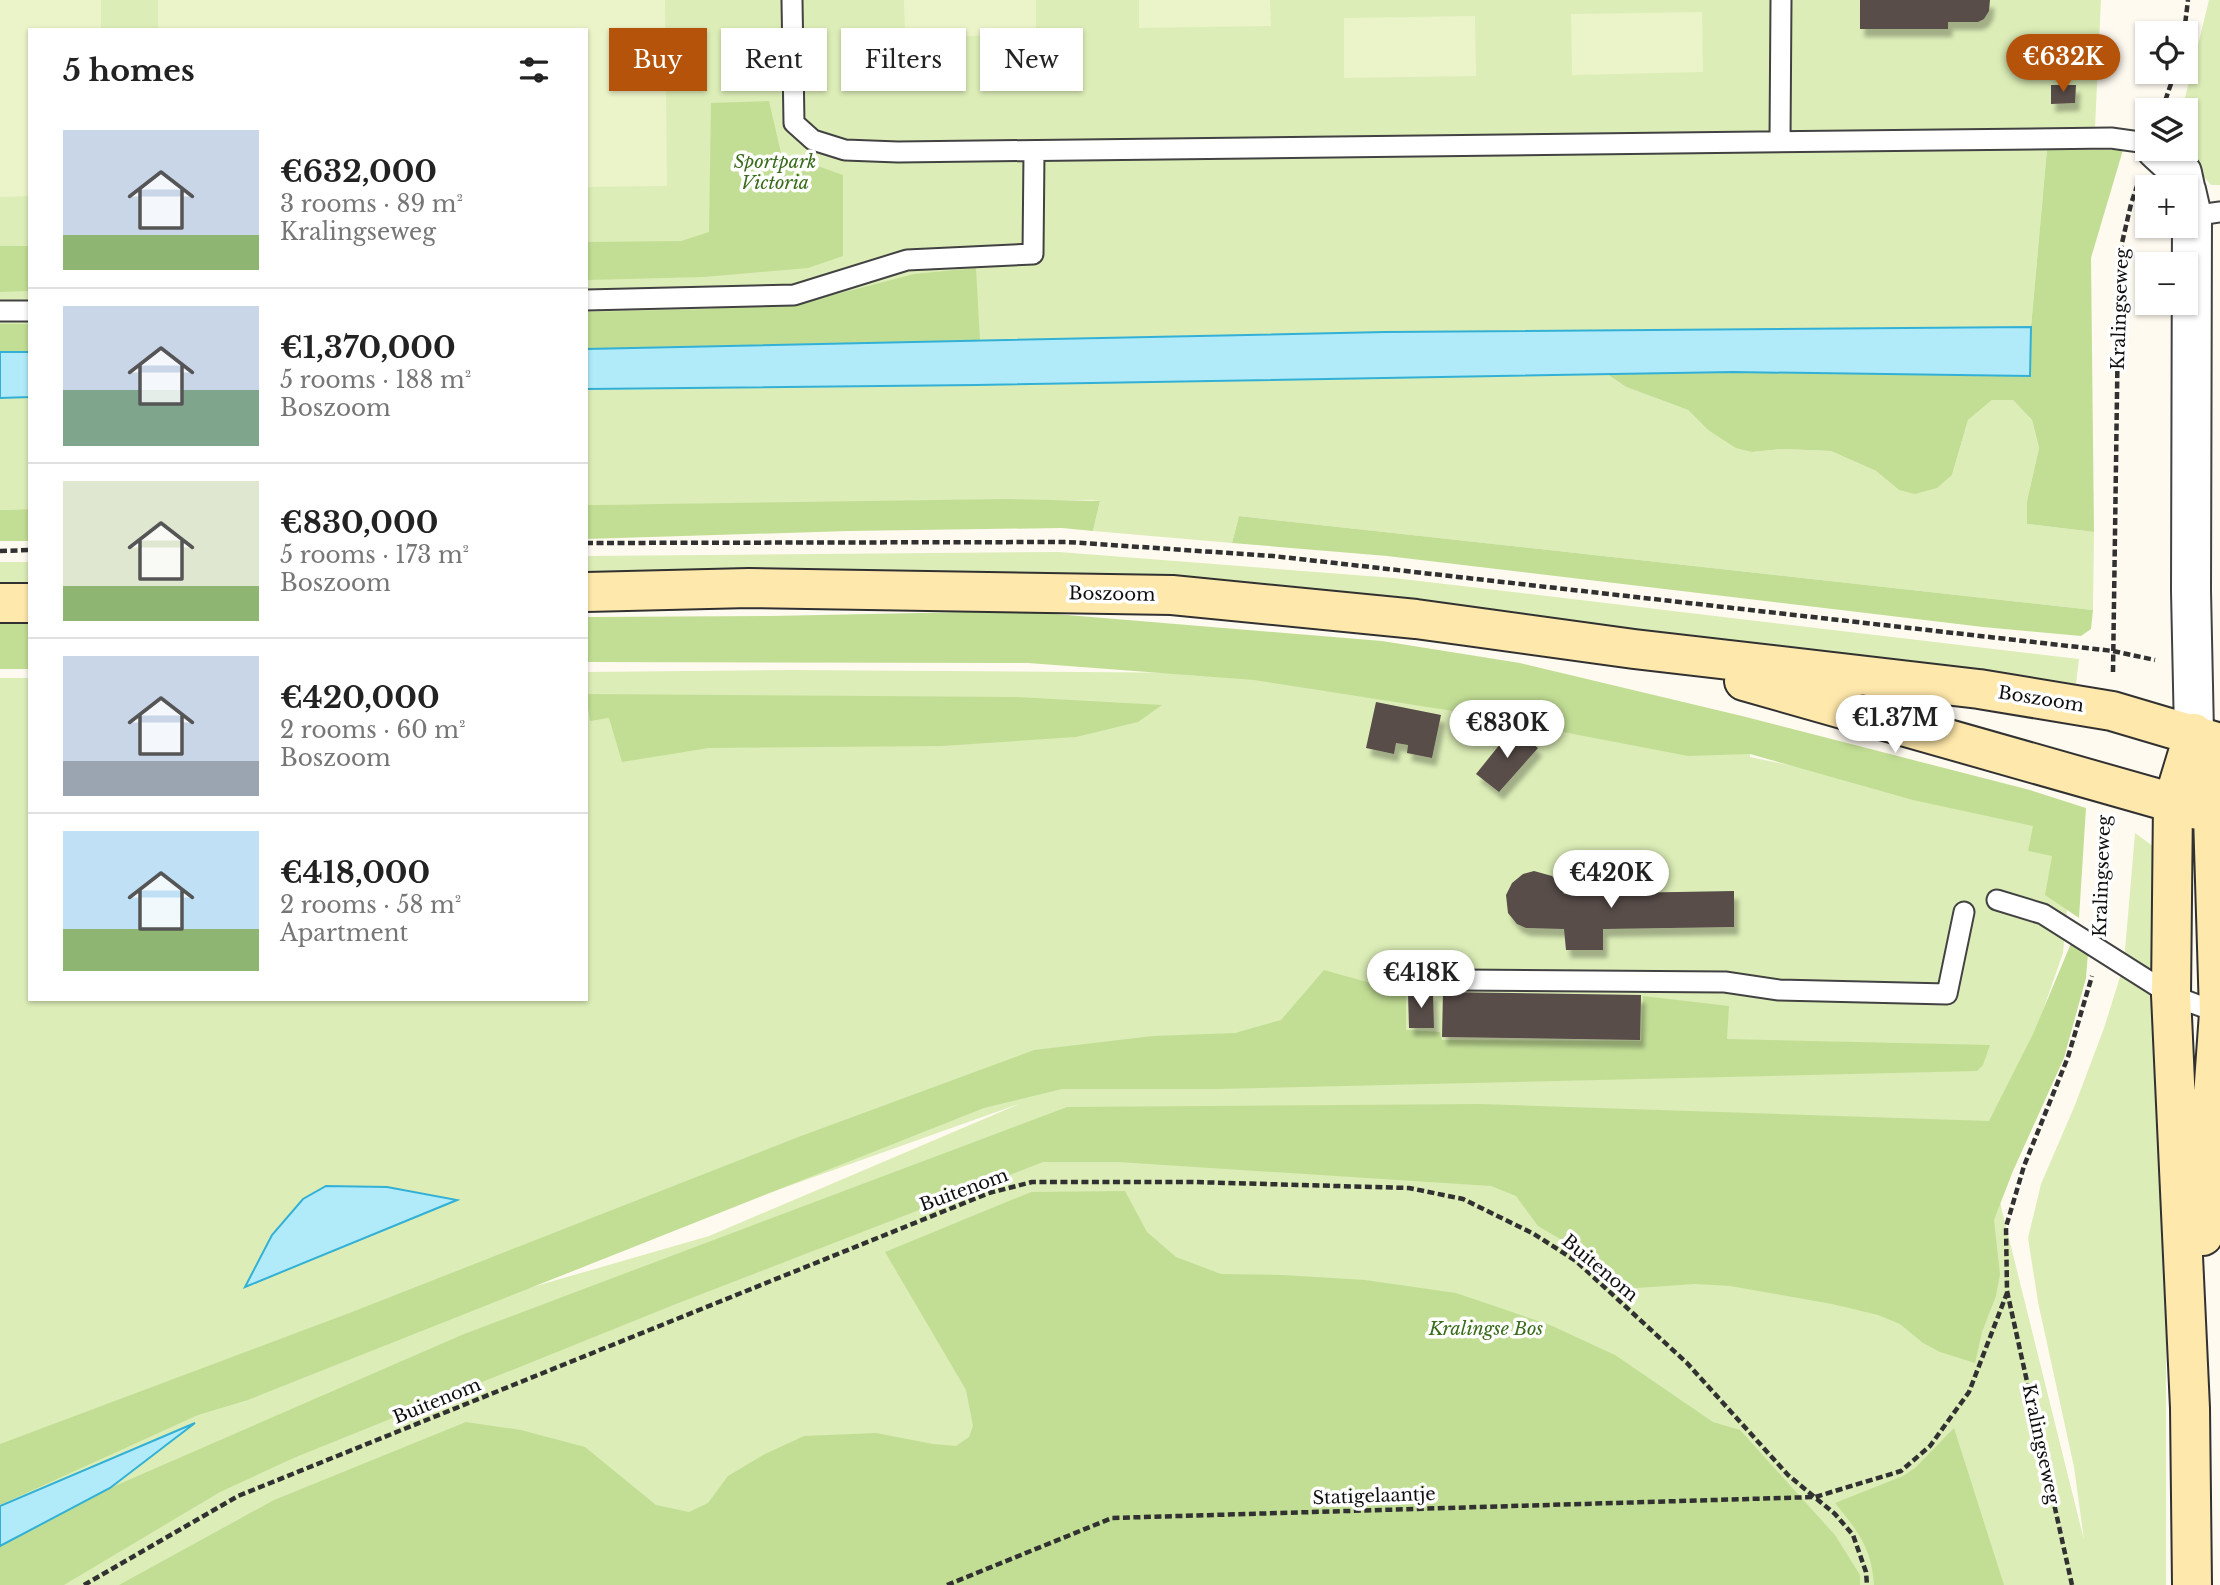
<!DOCTYPE html>
<html lang="en">
<head>
<meta charset="utf-8">
<style>
	:root { --surface:#fff; --page:#f2f2f2; --text:#222; --muted:#767676; --line:#e0e0e0; --accent:#b45309 }
	body { margin:0; font-family:"Libre Baskerville",serif; background:var(--page); color:var(--text); height:100vh; display:flex; flex-direction:column; font-size:26px; white-space:nowrap }
	* { box-sizing:border-box; margin:0 }
	p { font-size:23px; color:var(--muted) }
	.icon { flex:none; width:38px; height:38px; fill:none; stroke:currentColor; stroke-width:2; stroke-linecap:round; stroke-linejoin:round }
	.map { position:relative; flex:1; overflow:hidden }
	.details { position:absolute; left:28px; top:28px; width:560px; height:973px; display:flex; flex-direction:column; background:var(--surface); border-radius:0px; box-shadow:0 2px 5px #0004 }
	.details>* { flex:none }
	.banner { position:absolute; left:609px; top:28px; width:665px; height:63px; display:flex; gap:14px }
	.tools { position:absolute; left:2135px; top:21px; display:grid; gap:14px }
	.tools a { display:grid; place-items:center; width:63px; height:63px; border-radius:0px; background:var(--surface); box-shadow:0 2px 5px #0004; font-size:35px }
	.price { position:absolute; translate:-50% -60px; padding:0 16px; border-radius:24px; background:#fff; color:#222; font-size:23px; line-height:46px; filter:drop-shadow(0 2px 4px #0008) }
	.price::after { content:''; position:absolute; left:50%; top:42px; width:21px; height:16px; margin-left:-10px; background:inherit; clip-path:polygon(0 0,100% 0,50% 100%) }
	.price.active { background:var(--accent); color:#fff }
	ul { padding:0; list-style:none }
	li { display:flex; align-items:center; gap:21px; height:175px; padding:0 35px }
	li+li { border-top:2px solid var(--line) }
	li span { display:grid; place-items:center; flex:none; width:196px; height:140px; border-radius:0px; color:#555 }
	li>.icon { margin-inline-start:auto }
	span .icon { width:84px; height:84px; fill:#fffc; stroke-width:1 }
	li b { font-size:30px }
	h2 { display:flex; justify-content:space-between; align-items:center; height:84px; padding:0 35px; font-size:30px }
	.tag { padding:0 24px; border-radius:0px; background:var(--surface); box-shadow:0 2px 5px #0004; font-size:24px; line-height:63px }
	.tag.active { background:var(--accent); color:#fff }
	.map>svg:first-child { display:block }
	.green { fill:#dcedb7; fill-rule:evenodd }
	.forest { fill:#c2de95 }
	.pitch { fill:#ebf3c9 }
	.water { fill:#b1ebfa; stroke:#33b0d6; stroke-width:2 }
	.building { fill:#584d4a; filter:url(#shadow) }
	.lines { fill:none; stroke-linecap:round; stroke-linejoin:round }
	.service-casing { stroke:#424242; stroke-width:23 }
	.minor-casing { stroke:#424242; stroke-width:42 }
	.secondary-casing { stroke:#313131; stroke-width:42 }
	.path { stroke:#313131; stroke-width:4.5; stroke-dasharray:7 3.5; stroke-linecap:butt }
	.service { stroke:#fff; stroke-width:19 }
	.minor { stroke:#fff; stroke-width:38 }
	.secondary { stroke:#ffe8ab; stroke-width:38 }
	.labels { text-anchor:middle; stroke-width:7; stroke-linejoin:round; paint-order:stroke }
	.park-label { font-size:18px; font-style:italic; fill:#386b1a; stroke:#fff }
	.street-label { font-size:18px; fill:#0f0f0f; stroke:#fff }
</style>
</head>
<body>
<div class="map">
<svg width="2220" height="1585" viewBox="0 0 2220 1585">
	<defs>
		<filter id="shadow"><feDropShadow dx="4.5" dy="8" stdDeviation="2" flood-color="#0004"/></filter>
	</defs>
	<rect width="100%" height="100%" fill="#fffaf0"/>
	<path class="green" d="M0,0h2101l-7,149h-47l-16,178 -646,5 -799,17v-319h-556v322h-30z
		M2209,0h11v185h-9l-32,-36h7v-39h-4z
		M1607,374l19,13 62,23 20,20 44,22 31,-3 48,2 45,20 23,19 53,-15 16,-55 24,-20h21l19,20 7,28 -12,53v23l67,8 -1,78 -854,-94 -7,27 -139,-12 7,-30 -9,-1 -505,5v-116l390,-4z
		M30,397v112l-30,1v-112z
		M1059,552l335,26 685,81 -4,33 -685,-92 -804,-22v-22z
		M0,562h30v24h-30z
		M792,670l418,3 379,50 150,31h11v3l325,67 -12,129 -73,209 94,378 -10,-73 -36,-165 -10,-64 13,-54 34,-79 29,-77 16,-51 5,-27 10,-117 19,14 12,354v384h-2166v-907h30v321h556v-327zM1019,1104l-310,132 -658,190 653,-210z"/>
	<path class="forest" d="M769,101l12,52 62,22v81l-35,12 -104,9 -118,3v-38l95,-1 28,-9 2,-129z
		M2047,149l76,1 -32,108 3,274 -67,-8v-23l12,-53 -7,-28 -19,-20h-21l-24,20 -16,55 -15,13 -22,6 -16,-4 -23,-19 -45,-20 -48,-2 -31,3 -16,-4 -28,-18 -20,-20 -62,-23 -19,-13 126,-2 297,4 1,-49z
		M0,246h30v45l-30,1z
		M976,268l4,72 -394,9v-37l120,-3 108,-9 100,-26z
		M0,324h30v28h-30z
		M1007,499l93,2 -7,30 -31,-3 -213,3 -263,8v-34z
		M30,509v32h-30v-31z
		M1239,516l854,94 -2,19 -10,7 -98,-9 -596,-71 -155,-13z
		M1019,611l363,30 138,22 222,53 288,74 56,18 -7,110 -34,-23 7,-39 -24,-5 5,-25 -120,-26 -163,-46 -62,2 -235,-45 -199,-31 -226,-17 -442,-1v-45l184,-1z
		M0,619h30v50h-30z
		M586,694l431,3 145,8 -24,17 -62,15 -134,9 -233,2 -87,14 -13,-44 -19,3z
		M2072,941l16,12 -2,25 -22,80 -51,113 -19,49 6,54 -4,22 -14,36 -7,31 -35,-11 -17,-9 -23,-19 -22,-9 -46,-11 -102,-18 -35,-2 -73,5 -45,-40 -39,-23 -22,-30 -25,-10 -373,-24h-75l-367,142 -380,153 -76,35 -156,93h-64v-39l110,-58 354,-154 603,-227 412,-3 510,17 44,-87z
		M1324,970l82,23v37l34,2 2,8 199,1 2,-45 86,10 -2,33 263,6 -7,20 -6,6 -760,18h-155l-78,19 -736,292 -50,15 -198,90v-61l352,-132 449,-176 233,-86 119,-14 82,-3 46,-13z
		M1125,1191l22,41 29,25 45,17 61,1 83,5 91,13 94,32 65,30 98,67 27,8 95,105 25,40v10h-1741l155,-85 192,-78 55,8 64,17 71,58 33,7 19,-9 20,-27 37,-22 39,-18 72,-3 57,11 23,2 13,-9 4,-11 -7,-36 -81,-138 146,-60z
		M1954,1428l50,157h-130c-2,-37 -17,-55 -39,-82l68,-27 12,-8z"/>
	<path class="pitch" d="M0,0h101v30h-71v166l-30,1z
		M158,0h507l2,186 -81,1v-157h-428z
		M904,0h132v35l-131,2z
		M1139,0h131l1,26 -132,2z
		M1702,12l1,60 -131,3 -1,-61z
		M1475,16l1,60 -132,2v-60z"/>
	<path class="water" d="M2031,327l-1,49 -297,-4 -757,13 -390,4v-40l799,-17z
		M30,352v45l-30,1v-46z
		M326,1186l61,1 70,13 -212,87 27,-52 31,-36z
		M195,1423l-85,65 -110,58v-40z"/>
	<path class="building" d="M1860,0h130l-1,11 -5,8 -6,3h-30v7h-88z
		M2051,85h25l-1,18 -24,1z
		M1376,702l65,13 -9,43 -25,-5 1,-8 -12,-2 -2,11 -28,-6z
		M1513,728l25,20 -39,44 -23,-18z
		M1534,871l18,5 8,8 4,10 170,-3v36l-131,2v21h-37l-2,-21 -38,-1 -9,-4 -9,-11 -2,-18 6,-12 11,-9z
		M1408,992h25l1,36h-25z
		M1443,992l198,3 -1,45 -198,-3z"/>
	<g class="lines">
		<g class="service-casing">
			<path id="service" d="M792,0l2,123 19,17 32,10 53,2 1213,-14 36,5
				M1780,140l1,-140
				M2192,216l28,-4
				M586,300l208,-5 113,-35 126,-6 1,-102
				M0,311h30
				M1997,900l46,14 128,81 48,18
				M1460,980l265,2 54,8 168,4 17,-82"/>
		</g>
		<g class="minor-casing">
			<path id="minor" d="M2156,149l26,24 3,14
				M2186,190l6,26 -1,375 3,142"/>
		</g>
		<g class="secondary-casing">
			<path id="secondary" d="M586,592l163,-4 423,7 244,24 218,30 345,40 133,22 108,32
				M0,603h30
				M1744,681l454,129
				M2195,735l18,80 6,198 -16,223
				M2192,1585l-2,-177 -19,-413 2,-193 21,-69"/>
		</g>
		<path class="path" d="M2184,33l4,-33
			M2162,110l13,-38
			M586,543l481,-1 206,14 840,95 42,9
			M0,551l30,-1
			M2113,672l6,-416 12,-52 7,-21
			M2100,916l3,-96
			M84,1585l154,-89 751,-303 43,-11h161l216,6 54,11 71,35 42,27 111,102 101,112 47,39 18,21 13,37 1,13
			M947,1585l165,-67 703,-21 86,-26 29,-25 39,-54 38,-99
			M2072,1585l-65,-294 -1,-64 18,-61 44,-109 24,-81"/>
		<use href="#service" class="service"/>
		<use href="#minor" class="minor"/>
		<use href="#secondary" class="secondary"/>
	</g>
	<g class="labels">
		<g class="park-label">
			<text x="775" y="168">Sportpark<tspan x="775" dy="21">Victoria</tspan></text>
			<text x="1486" y="1335">Kralingse Bos</text>
		</g>
		<g class="street-label">
			<text transform="translate(2120 309) rotate(-88)" y="6">Kralingseweg</text>
			<text transform="translate(1112 594) rotate(1)" y="6">Boszoom</text>
			<text transform="translate(2041 699) rotate(9)" y="6">Boszoom</text>
			<text transform="translate(2102 876) rotate(-88)" y="6">Kralingseweg</text>
			<text transform="translate(964 1190) rotate(-20)" y="6">Buitenom</text>
			<text transform="translate(1600 1268) rotate(40)" y="6">Buitenom</text>
			<text transform="translate(437 1401) rotate(-22)" y="6">Buitenom</text>
			<text transform="translate(2041 1444) rotate(78)" y="6">Kralingseweg</text>
			<text transform="translate(1374 1496) rotate(-2)" y="6">Statigelaantje</text>
		</g>
	</g>
</svg>
<div class="tools">
<a><svg class="icon" aria-label="locate" viewBox="0 0 24 24"><circle cx="12" cy="12" r="6"/><path d="M12 2v4M12 18v4M2 12h4M18 12h4"/></svg></a>
<a><svg class="icon" aria-label="layers" viewBox="0 0 24 24"><path d="M12 4l9 5-9 5-9-5zM3 14l9 5 9-5"/></svg></a>
<a>+</a>
<a>−</a>
</div>
<b class="price active" style="left:2063px;top:94px">€632K</b>
<b class="price" style="left:1895px;top:755px">€1.37M</b>
<b class="price" style="left:1507px;top:760px">€830K</b>
<b class="price" style="left:1611px;top:910px">€420K</b>
<b class="price" style="left:1421px;top:1010px">€418K</b>
<div class="banner">
<a class="tag active">Buy</a>
<a class="tag">Rent</a>
<a class="tag">Filters</a>
<a class="tag">New</a>
</div>
<section class="details">
<h2>5 homes<svg class="icon" aria-label="filters" viewBox="0 0 24 24"><path d="M4 7h16M4 17h16"/><circle cx="9" cy="7" r="2"/><circle cx="15" cy="17" r="2"/></svg></h2>
<ul>
<li><span style="background:linear-gradient(#c9d6e8 75%,#8fb573 0)"><svg class="icon" aria-label="home" viewBox="0 0 24 24"><path d="M3 11l9-7 9 7M6 9v11h12V9"/></svg></span><div><b>€632,000</b><p>3 rooms · 89 m²</p><p>Kralingseweg</p></div></li>
<li><span style="background:linear-gradient(#c9d6e8 60%,#7fa58c 0)"><svg class="icon" aria-label="home" viewBox="0 0 24 24"><path d="M3 11l9-7 9 7M6 9v11h12V9"/></svg></span><div><b>€1,370,000</b><p>5 rooms · 188 m²</p><p>Boszoom</p></div></li>
<li><span style="background:linear-gradient(#dfe7d0 75%,#8fb573 0)"><svg class="icon" aria-label="home" viewBox="0 0 24 24"><path d="M3 11l9-7 9 7M6 9v11h12V9"/></svg></span><div><b>€830,000</b><p>5 rooms · 173 m²</p><p>Boszoom</p></div></li>
<li><span style="background:linear-gradient(#c9d6e8 75%,#9aa5b1 0)"><svg class="icon" aria-label="home" viewBox="0 0 24 24"><path d="M3 11l9-7 9 7M6 9v11h12V9"/></svg></span><div><b>€420,000</b><p>2 rooms · 60 m²</p><p>Boszoom</p></div></li>
<li><span style="background:linear-gradient(#bfe0f5 70%,#8fb573 0)"><svg class="icon" aria-label="home" viewBox="0 0 24 24"><path d="M3 11l9-7 9 7M6 9v11h12V9"/></svg></span><div><b>€418,000</b><p>2 rooms · 58 m²</p><p>Apartment</p></div></li>
</ul>
</section>
</div>
</body>
</html>
